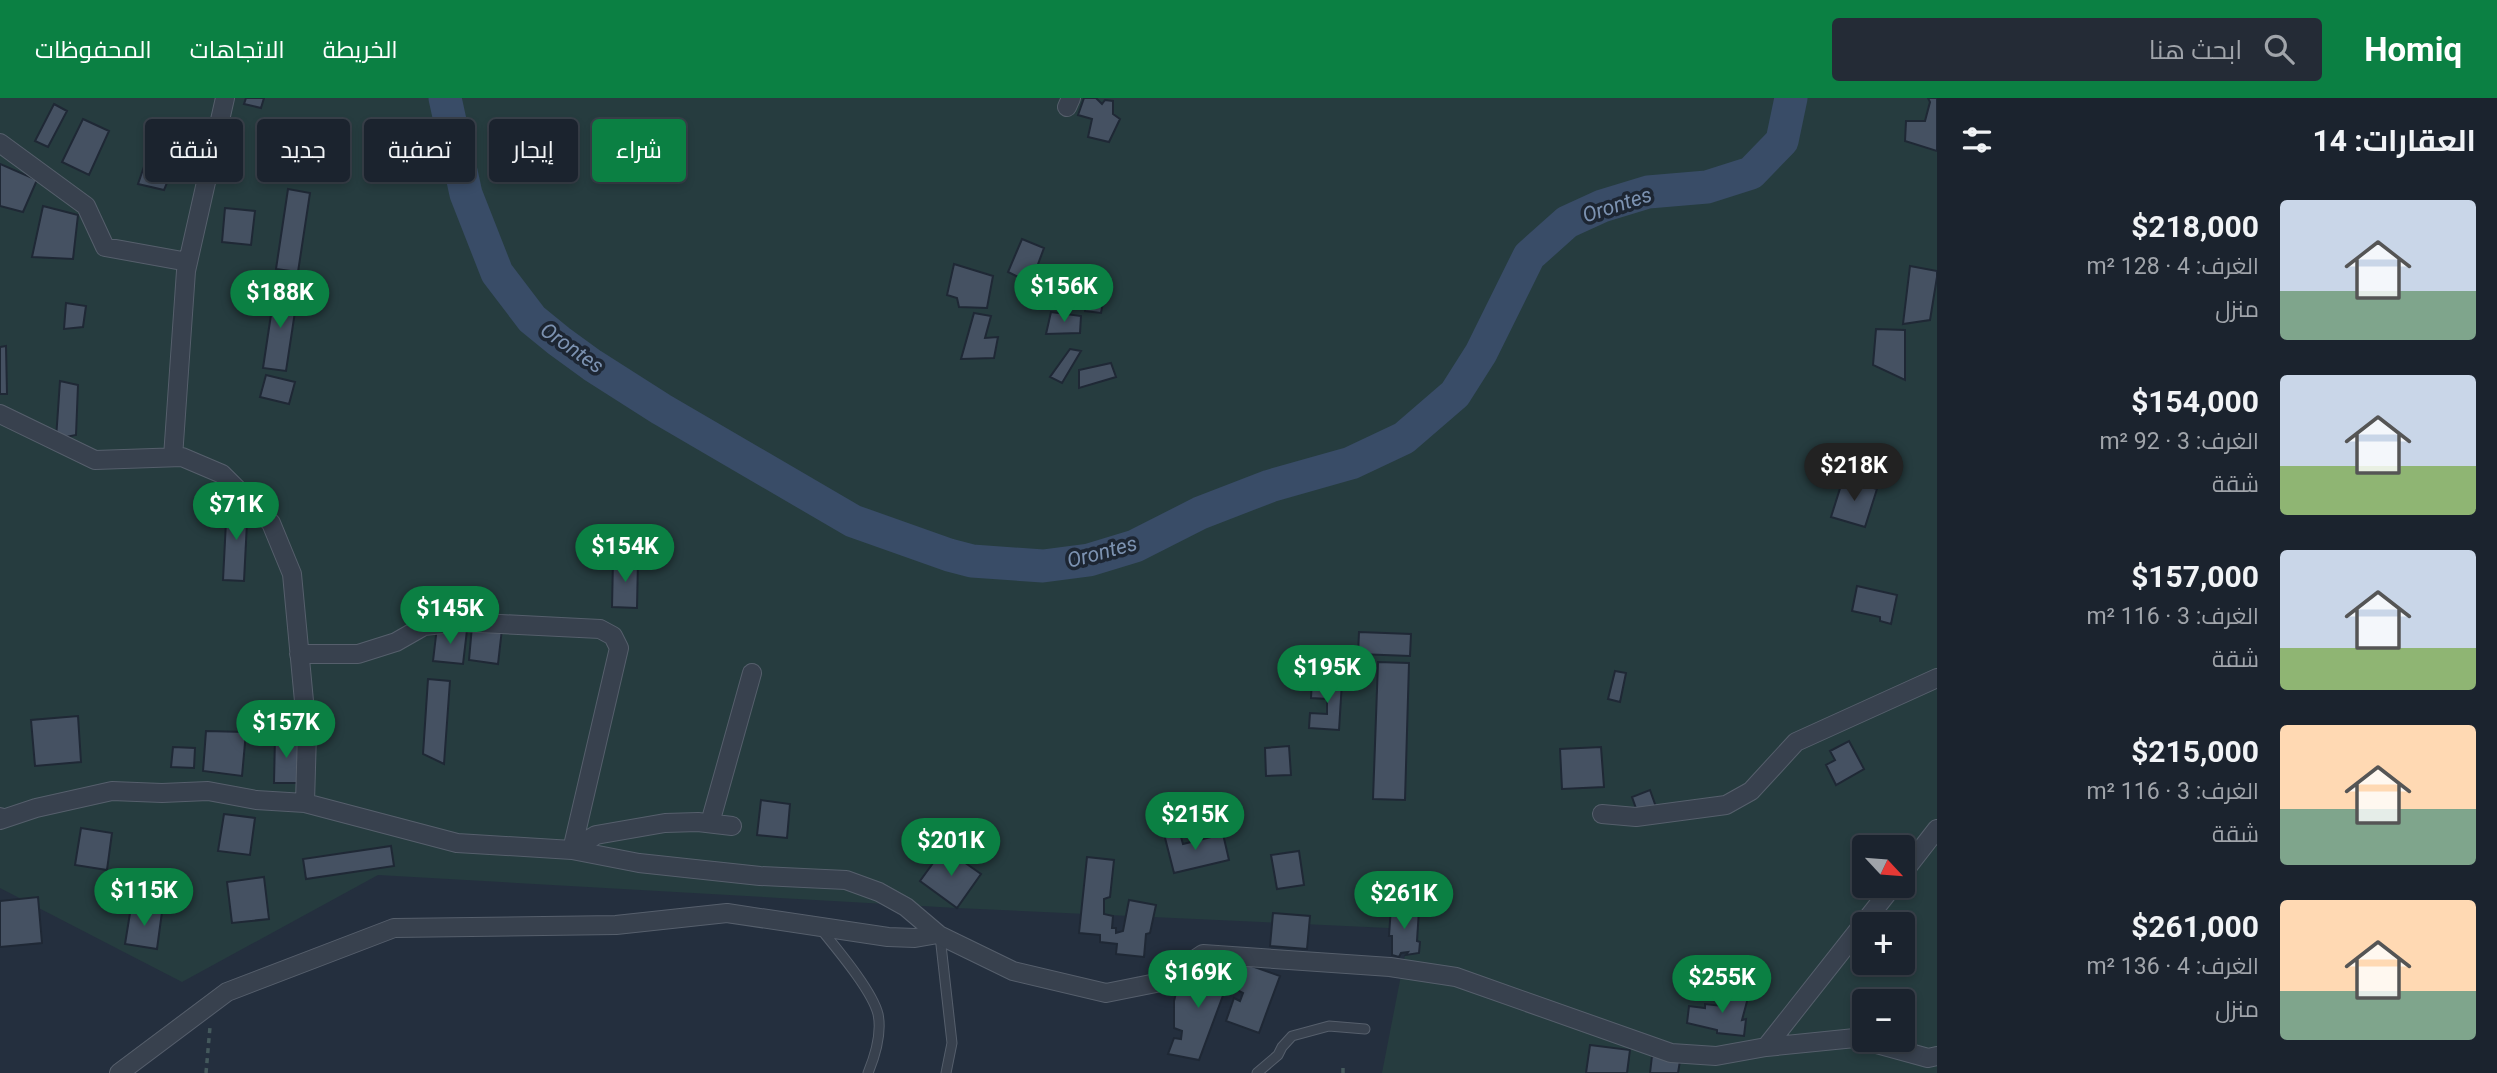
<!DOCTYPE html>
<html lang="ar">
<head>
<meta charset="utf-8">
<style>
	:root { --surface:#1b232e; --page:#242b36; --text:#f1f3f6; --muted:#a0a4aa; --line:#39404a; --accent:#0b8043 }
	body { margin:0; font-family:Roboto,Cairo,sans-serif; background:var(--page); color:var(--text); direction:rtl; height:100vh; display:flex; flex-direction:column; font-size:26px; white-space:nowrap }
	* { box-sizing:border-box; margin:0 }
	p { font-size:23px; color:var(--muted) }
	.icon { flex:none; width:38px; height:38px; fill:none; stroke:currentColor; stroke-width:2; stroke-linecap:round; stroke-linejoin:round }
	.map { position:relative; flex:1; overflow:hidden; direction:ltr }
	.panel { display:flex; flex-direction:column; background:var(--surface); width:560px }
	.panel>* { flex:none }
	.top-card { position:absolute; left:21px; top:21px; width:665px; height:63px; direction:rtl; display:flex; gap:14px }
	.needle { width:46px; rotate:116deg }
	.fabs { position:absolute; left:1852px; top:737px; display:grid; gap:14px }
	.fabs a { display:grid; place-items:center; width:63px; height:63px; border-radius:7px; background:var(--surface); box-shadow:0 4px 10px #0003,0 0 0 2px var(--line); font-size:35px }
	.price { position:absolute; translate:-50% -60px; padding:0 16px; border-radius:24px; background:var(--accent); color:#fff; font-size:23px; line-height:46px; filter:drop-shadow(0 2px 4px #0008) }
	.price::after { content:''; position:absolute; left:50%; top:42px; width:21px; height:16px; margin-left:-10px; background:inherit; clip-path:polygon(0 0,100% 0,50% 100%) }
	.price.on { background:#222; color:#fff }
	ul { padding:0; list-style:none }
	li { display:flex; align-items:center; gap:21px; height:175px; padding:0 21px }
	li span { display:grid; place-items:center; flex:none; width:196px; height:140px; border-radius:7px; color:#555 }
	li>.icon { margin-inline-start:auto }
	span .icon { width:84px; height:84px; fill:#fffc; stroke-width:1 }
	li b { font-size:30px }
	h2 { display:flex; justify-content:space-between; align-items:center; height:84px; padding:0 21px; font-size:30px }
	.pill { padding:0 24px; border-radius:7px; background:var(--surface); box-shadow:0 4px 10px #0003,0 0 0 2px var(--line); font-size:24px; line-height:63px }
	.pill.on { background:var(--accent); color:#fff }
	header { display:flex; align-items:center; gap:42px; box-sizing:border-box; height:98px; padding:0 35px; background:var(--accent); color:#fff }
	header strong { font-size:33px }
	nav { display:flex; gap:38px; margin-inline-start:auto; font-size:24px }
	.search { width:490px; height:63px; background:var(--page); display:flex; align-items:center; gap:18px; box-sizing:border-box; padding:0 24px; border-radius:7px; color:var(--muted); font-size:26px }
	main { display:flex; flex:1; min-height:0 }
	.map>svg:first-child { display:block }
	.green { fill:#263c3f; fill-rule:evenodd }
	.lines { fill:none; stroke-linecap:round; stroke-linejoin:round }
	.river { stroke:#394c67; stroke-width:33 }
	.building { fill:#455162; stroke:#1f2835; stroke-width:2 }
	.lane-casing { stroke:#565f6c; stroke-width:11 }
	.street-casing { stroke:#565f6c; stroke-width:20 }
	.path { stroke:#44595c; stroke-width:3.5; stroke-dasharray:5 5; stroke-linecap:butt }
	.lane { stroke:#38414e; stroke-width:9 }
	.street { stroke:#38414e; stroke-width:18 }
	.labels { text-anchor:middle; stroke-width:7; stroke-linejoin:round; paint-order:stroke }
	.water-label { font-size:21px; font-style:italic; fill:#7c92b1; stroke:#1d2633 }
</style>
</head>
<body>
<header>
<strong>Homiq</strong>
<div class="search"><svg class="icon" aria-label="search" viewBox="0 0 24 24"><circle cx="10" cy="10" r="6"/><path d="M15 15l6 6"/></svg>ابحث هنا</div>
<nav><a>الخريطة</a><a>الاتجاهات</a><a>المحفوظات</a></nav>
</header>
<main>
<section class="panel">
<h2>العقارات: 14<svg class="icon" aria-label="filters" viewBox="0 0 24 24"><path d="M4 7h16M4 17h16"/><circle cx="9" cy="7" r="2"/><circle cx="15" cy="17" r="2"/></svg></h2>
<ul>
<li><span style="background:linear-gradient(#c9d6e8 65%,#7fa58c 0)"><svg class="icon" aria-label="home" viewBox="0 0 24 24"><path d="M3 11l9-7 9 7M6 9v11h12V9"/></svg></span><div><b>$218,000</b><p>الغرف: 4 · 128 m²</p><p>منزل</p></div></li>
<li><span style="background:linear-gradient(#c9d6e8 65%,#8fb573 0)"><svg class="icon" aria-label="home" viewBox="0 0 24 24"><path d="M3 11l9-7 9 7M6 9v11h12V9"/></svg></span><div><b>$154,000</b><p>الغرف: 3 · 92 m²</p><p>شقة</p></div></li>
<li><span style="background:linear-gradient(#c9d6e8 70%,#8fb573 0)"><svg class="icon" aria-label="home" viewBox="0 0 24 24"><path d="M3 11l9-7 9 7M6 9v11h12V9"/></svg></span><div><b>$157,000</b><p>الغرف: 3 · 116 m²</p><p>شقة</p></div></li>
<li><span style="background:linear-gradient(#ffd9b3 60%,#7fa58c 0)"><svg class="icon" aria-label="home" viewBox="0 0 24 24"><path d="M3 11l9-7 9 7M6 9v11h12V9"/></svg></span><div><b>$215,000</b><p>الغرف: 3 · 116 m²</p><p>شقة</p></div></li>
<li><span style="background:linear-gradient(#ffd9b3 65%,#7fa58c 0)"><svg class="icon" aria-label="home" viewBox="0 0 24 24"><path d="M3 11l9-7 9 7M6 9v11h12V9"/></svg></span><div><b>$261,000</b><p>الغرف: 4 · 136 m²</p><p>منزل</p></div></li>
</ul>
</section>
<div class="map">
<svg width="1937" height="975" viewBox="0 0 1937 975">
	<rect width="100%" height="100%" fill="#242f3e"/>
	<path class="green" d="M0,0h1937v975h-555l28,-144 -453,-21 -579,-33 -196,107 -182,-94zM1864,749h38v39h-38zM1864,826h38v38h-38zM1864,903h38v39h-38z"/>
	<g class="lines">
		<path class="river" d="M445,0l21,96 31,79 35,46 27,22 33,24 69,44 192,112 96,34 23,6 71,5 46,-6 46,-14 65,-33 70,-27 81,-23 53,-25 51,-44 26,-41 48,-97 38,-34 35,-16 46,-14 59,-5 44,-14 31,-32 9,-43"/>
	</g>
	<path class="building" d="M246,0h18l-3,10 -17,-4z
		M1084,0h12l6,6 3,-4 8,1v13l7,5 -11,23 -21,-5 4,-18 -14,-4z
		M1928,0h9v53l-32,-10 1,-20h19l5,-19z
		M54,6l13,7 -19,36 -13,-6z
		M83,21l26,12 -20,44 -27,-13z
		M159,25l28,10 -23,57 -26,-6z
		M0,66l37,16 -14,32 -23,-6z
		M288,91l22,4 -12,79 -22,-3z
		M43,108l35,9 -5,44 -41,-2z
		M225,110l30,3 -4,34 -29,-3z
		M1022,141l22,9 -13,35 -23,-11z
		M954,166l39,12 -6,32 -28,-1 -2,-9 -10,-3z
		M1910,168l27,5v6l-7,43 -27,4z
		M275,190l23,4 -12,79 -23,-3z
		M1084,191h10l10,8 -3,16 -16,-2z
		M66,205l20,3 -3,21 -19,2z
		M1051,214l30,4 -1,17 -34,1z
		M974,215l17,3 -6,22 13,-1 -4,21 -33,1z
		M1876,231l29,1v50l-32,-15z
		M6,248l1,48h-7v-47z
		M1070,251l11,2 -19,32 -12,-6z
		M1111,265l5,14 -37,11v-18z
		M266,277l29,7 -6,22 -29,-7z
		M60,283l18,4 -2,50 -20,4z
		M1843,381l34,10 -12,38 -34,-10z
		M227,404l21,1 -4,78 -21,-1z
		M613,462h25l-1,48 -25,-1z
		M1857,488l40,9 -6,29 -11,-3v-4l-28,-6z
		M472,528l30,3 -4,35 -29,-4z
		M437,529l30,3 -4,34 -30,-3z
		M1359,534l52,2 -1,22 -52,-2z
		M1378,564l31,1 -4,137 -32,-1z
		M1615,573l11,2 -6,29 -12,-3z
		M428,581l22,2 -6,83 -21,-10z
		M1312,582l30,2 -3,48 -30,-2 1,-15 17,1v-15l-16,-1z
		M78,618l3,46 -46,4 -4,-46z
		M206,633l40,1 -4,44 -39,-5z
		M275,638l24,1 -1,46h-24z
		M1849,643l15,28 -28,16 -10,-20 9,-5 -5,-9z
		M1289,648l2,29 -25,1 -1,-28z
		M173,649l22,1 -1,20 -23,-1z
		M1601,649l3,40 -42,2 -2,-40z
		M1650,692l6,17 -18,7 -6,-17z
		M761,702l29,4 -3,34 -30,-3z
		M224,716l31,4 -5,37 -32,-4z
		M81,730l31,5 -5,37 -32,-5z
		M1179,732l4,14 40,-10 6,26 -55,13 -10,-39z
		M391,748l3,20 -88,13 -3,-20z
		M944,750l37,26 -24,34 -37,-27z
		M1299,753l5,34 -27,4 -6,-34z
		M1087,759l27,3 -4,37 -6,2v15l9,2 -1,12h4v5l7,-2 6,-31 27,5 -6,28 -4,1 -2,23 -28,-3 1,-10 -17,-2v-7l-21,-2z
		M264,779l5,42 -37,4 -5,-41z
		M38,799l4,46 -42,4v-46z
		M131,809l31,5 -5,37 -32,-5z
		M1391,809l28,3 -2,31 3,1 -1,11 -13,2 2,-3 -7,1 -2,4 -7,-2v-19h-3z
		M1273,815l37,3 -3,33 -37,-3z
		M1211,866l23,2 -35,94 -31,-6 6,-16 7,1 1,-8 -8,-3v-27l4,-16 33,-16z
		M1246,866l34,12 -21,57 -33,-12 8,-23 6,3 3,-8 -6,-3z
		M1724,894l25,2 -7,26 4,-1 -2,17 -27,-3v-3l-30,-7 2,-17 16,2v-4l17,2z
		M1590,947l40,5 -3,23h-41z
		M1652,958l28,5 -2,12h-28z"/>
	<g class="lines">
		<g class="lane-casing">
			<path id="lane" d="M820,830c16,20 52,62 58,86 4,19 -3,42 -10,59
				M940,838l12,107 -6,30
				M1257,975l21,-18 4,-8 10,-11 37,-10 36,3"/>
		</g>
		<g class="street-casing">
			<path id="street" d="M1067,9l4,-9
				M0,45l86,63 19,41 83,15
				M0,316l95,46 87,-3 40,17 49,49 21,51 15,159 -2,70
				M173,359l13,-186 39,-173
				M299,556h59l38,-12 28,-16 37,-4 139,7 13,7 6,12 -47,202
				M1602,716l34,3 90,-12 25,-14 45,-49 141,-64
				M0,719v3l36,-12 76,-17 50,2 46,-2 48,9 49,3 152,40 115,7 67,13 121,13 86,4 33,12 27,15 33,28 74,36 93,22 55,-11 42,-28 187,13 66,10 215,76 45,3 50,-9 89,-9 73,20 9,-2
				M710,725l42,-150
				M572,752l24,-15 69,-12 33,-1 34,4
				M1902,776l35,-45
				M1766,949l127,-161
				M119,975l108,-81 167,-64 222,-3 111,-12 161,24 27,1 23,-4"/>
		</g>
		<path class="path" d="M206,975l4,-46
			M1343,975v-6"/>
		<use href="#lane" class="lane"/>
		<use href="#street" class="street"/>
	</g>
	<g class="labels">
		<g class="water-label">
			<text transform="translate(1617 107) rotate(-18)" y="7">Orontes</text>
			<text transform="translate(572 250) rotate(35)" y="7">Orontes</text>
			<text transform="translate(1102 454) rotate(-15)" y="7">Orontes</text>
		</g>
	</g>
</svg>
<div class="fabs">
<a><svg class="needle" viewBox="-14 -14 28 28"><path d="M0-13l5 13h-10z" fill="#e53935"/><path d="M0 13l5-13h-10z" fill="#a0a4aa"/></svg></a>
<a>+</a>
<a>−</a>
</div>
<b class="price" style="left:1064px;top:226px">$156K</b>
<b class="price" style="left:280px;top:232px">$188K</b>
<b class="price on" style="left:1854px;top:405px">$218K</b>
<b class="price" style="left:236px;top:444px">$71K</b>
<b class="price" style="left:625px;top:486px">$154K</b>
<b class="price" style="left:450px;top:548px">$145K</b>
<b class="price" style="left:1327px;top:607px">$195K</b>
<b class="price" style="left:286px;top:662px">$157K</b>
<b class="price" style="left:1195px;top:754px">$215K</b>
<b class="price" style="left:951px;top:780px">$201K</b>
<b class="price" style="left:144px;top:830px">$115K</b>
<b class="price" style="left:1404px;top:833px">$261K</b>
<b class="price" style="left:1198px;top:912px">$169K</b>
<b class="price" style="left:1722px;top:917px">$255K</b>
<div class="top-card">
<a class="pill on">شراء</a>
<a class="pill">إيجار</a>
<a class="pill">تصفية</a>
<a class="pill">جديد</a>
<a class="pill">شقة</a>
</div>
</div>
</main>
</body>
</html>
